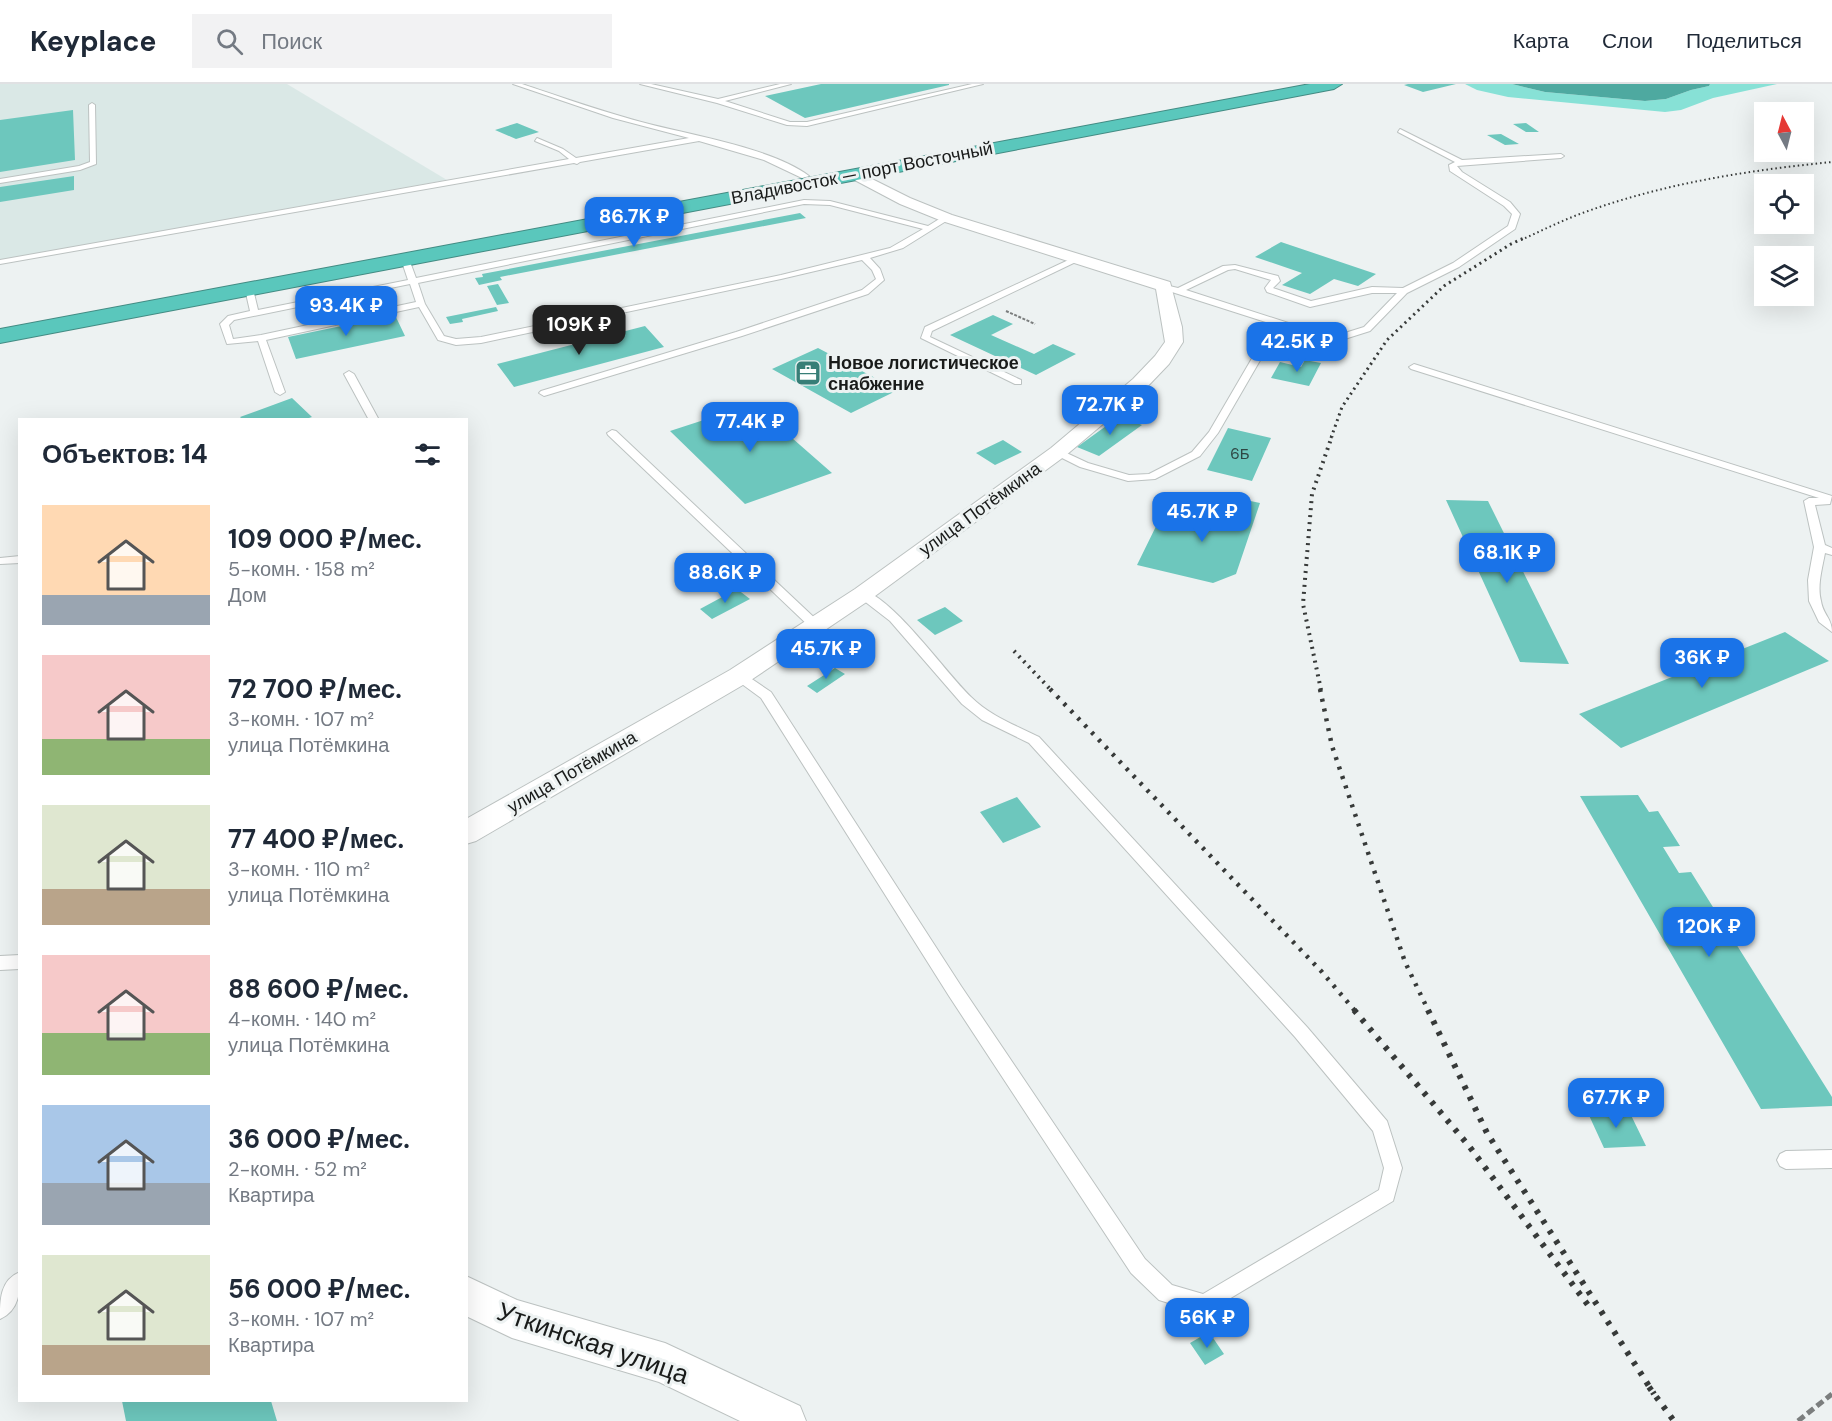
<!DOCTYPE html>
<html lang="ru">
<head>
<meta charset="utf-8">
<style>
	:root { --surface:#fff; --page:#f2f2f3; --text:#1f2937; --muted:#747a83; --line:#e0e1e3; --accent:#1a73e8 }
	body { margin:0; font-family:"DM Sans",sans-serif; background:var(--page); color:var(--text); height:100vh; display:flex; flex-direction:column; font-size:22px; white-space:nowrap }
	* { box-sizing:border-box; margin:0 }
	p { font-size:20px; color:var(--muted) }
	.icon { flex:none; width:33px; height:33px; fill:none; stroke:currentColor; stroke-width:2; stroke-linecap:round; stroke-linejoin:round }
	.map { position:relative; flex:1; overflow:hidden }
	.sheet { position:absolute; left:18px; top:334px; width:450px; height:984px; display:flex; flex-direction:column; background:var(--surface); border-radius:0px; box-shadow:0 6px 24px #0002 }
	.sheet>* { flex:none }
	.needle { width:39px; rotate:353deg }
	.controls { position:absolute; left:1754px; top:18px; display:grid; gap:12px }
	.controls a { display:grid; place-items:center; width:60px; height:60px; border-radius:0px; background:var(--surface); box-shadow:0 6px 24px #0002; font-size:30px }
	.price { position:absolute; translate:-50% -51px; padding:0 14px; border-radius:12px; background:var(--accent); color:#fff; font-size:20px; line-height:39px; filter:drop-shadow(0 2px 3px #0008) }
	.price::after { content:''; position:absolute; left:50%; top:36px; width:18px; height:14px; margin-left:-9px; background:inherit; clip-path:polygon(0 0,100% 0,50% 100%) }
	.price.selected { background:#222; color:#fff }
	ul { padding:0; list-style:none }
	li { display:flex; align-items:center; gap:18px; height:150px; padding:0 24px }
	li span { display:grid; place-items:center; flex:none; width:168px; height:120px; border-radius:0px; color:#555 }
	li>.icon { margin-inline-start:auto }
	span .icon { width:72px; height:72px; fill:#fffc; stroke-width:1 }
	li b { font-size:26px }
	h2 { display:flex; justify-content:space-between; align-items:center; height:72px; padding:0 24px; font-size:26px }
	header { display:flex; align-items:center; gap:36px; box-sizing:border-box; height:84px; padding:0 30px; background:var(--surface); border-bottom:2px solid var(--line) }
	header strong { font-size:28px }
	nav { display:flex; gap:33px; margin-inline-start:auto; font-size:21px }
	.search { width:420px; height:54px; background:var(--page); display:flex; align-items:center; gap:15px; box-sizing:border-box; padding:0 21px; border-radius:0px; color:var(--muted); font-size:22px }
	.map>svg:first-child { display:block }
	.built { fill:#dae8e6 }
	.green { fill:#87e1d6 }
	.water { fill:#4ea9a0 }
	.building { fill:#6dc7bd }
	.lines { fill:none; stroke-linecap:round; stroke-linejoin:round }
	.lane-casing { stroke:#bcc2c1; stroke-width:2 }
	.street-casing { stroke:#bcc2c1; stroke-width:2 }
	.highway-casing { stroke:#438b83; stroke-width:2 }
	.path-far1 { stroke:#7b7e7e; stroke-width:2; stroke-dasharray:3 1.5; stroke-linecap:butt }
	.path { stroke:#7b7e7e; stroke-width:5; stroke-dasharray:8 4; stroke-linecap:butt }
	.lane { fill:#fff; fill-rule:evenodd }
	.street { fill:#fff; fill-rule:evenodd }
	.highway { fill:#5ac7bc; fill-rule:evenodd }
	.rail-far4 { stroke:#373a39; stroke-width:2; stroke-dasharray:1.5 3; stroke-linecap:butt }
	.rail-far3 { stroke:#373a39; stroke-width:3; stroke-dasharray:2 4; stroke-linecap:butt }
	.rail-far2 { stroke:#373a39; stroke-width:4; stroke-dasharray:2 5; stroke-linecap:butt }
	.rail-far1 { stroke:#373a39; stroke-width:4.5; stroke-dasharray:3 7; stroke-linecap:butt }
	.rail { stroke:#373a39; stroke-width:6; stroke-dasharray:4 8; stroke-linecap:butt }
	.labels { text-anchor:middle; stroke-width:6; stroke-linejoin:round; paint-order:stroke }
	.far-number-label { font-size:15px; fill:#2e4643 }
	.far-street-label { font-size:18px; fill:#191b1a; stroke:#edf2f2 }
	.far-poi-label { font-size:18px; font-weight:bold; fill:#191b1a; stroke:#edf2f2; text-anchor:start }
	.near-street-label { font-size:26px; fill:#191b1a; stroke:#edf2f2 }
</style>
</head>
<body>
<header>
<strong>Keyplace</strong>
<div class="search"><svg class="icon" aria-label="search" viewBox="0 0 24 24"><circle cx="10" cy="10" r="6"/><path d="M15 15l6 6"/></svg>Поиск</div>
<nav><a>Карта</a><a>Слои</a><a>Поделиться</a></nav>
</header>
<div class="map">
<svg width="1832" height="1337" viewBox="0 0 1832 1337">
	<rect width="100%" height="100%" fill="#edf2f2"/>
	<path class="built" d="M0,0h287l160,96 -447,80z"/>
	<path class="green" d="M1465,0h47l33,8 100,9 21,-2 25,-9 18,-4 1,-2h67l-64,14 -32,12 -16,2 -157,-15 -31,-7z"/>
	<path class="water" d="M1512,0h198l-1,2 -18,4 -25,9 -21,2 -100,-9z"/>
	<path class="building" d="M821,0h128v1l-144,33 -40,-22z
		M1456,0l-33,8 -19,-7 4,-1z
		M73,26l2,50 -75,12v-52z
		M517,39l22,9 -23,7 -21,-9z
		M1526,39l13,9h-13l-13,-8z
		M1501,50l18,10 -14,1 -18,-10z
		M74,92v14l-74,12v-15z
		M800,129l6,5 -306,59 2,3 -23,5 -4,-7 8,-1 -1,-3z
		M1281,158l95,32 -18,12 -24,-7 -24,15 -28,-9 20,-12 -47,-16z
		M498,200l11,19 -12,2 -10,-19z
		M496,223l2,4 -36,8 1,3 -13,2 -4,-7z
		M395,231l10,21 -109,23 -8,-22z
		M993,231l20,9 -22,11 43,19 19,-10 23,10 -40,21 -86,-40z
		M645,242l19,21 -150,40 -17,-23z
		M818,264l80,42 -47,23 -79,-44z
		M1305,276l16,3 -12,23 -38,-8 9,-16 21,5z
		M292,314l20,19 -9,3h-60l-3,-3z
		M753,320l79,69 -87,31 -75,-73z
		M1120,332l22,9 -43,31 -22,-9z
		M1228,344l43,10 -19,43 -45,-11z
		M1003,356l19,12 -27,13 -19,-12z
		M1222,411l38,8 -24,71 -23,9 -76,-18 25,-51 50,11z
		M1446,416l42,1 81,163 -49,-2z
		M737,505l13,10 -38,20 -12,-10z
		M945,523l18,14 -28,14 -18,-15z
		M1785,548l44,29 -208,87 -42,-34z
		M835,584l10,6 -28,19 -10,-7z
		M1638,711l11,17 9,-1 22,35 -17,1 16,26 12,-1 141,225v9l-71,3 -181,-313z
		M1017,713l24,30 -38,16 -23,-31z
		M1628,1025l18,37 -42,2 -17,-37z
		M1209,1248l15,22 -19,11 -15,-22z
		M122,1317h149l6,20h-151z"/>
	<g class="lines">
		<g class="lane-casing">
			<path id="lane" d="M513,0h9c42,14 84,29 127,40 43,11 125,25 160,52l-7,2 -38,-18 -65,-19 -119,21 -3,2 -3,-1 -574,101v-4l569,-101 -10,-8 -24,-10 2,-3 26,11 13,9 113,-20 -76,-20z
				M640,0h11l67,15 62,-15h11l-66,17 65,21h17l165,-38h11l-176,42 -20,-1 -70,-22z
				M92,19l3,2 1,59 -16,6 -80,13v-4l79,-13 11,-4 -1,-57z
				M1400,45l62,31 99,-6 3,2 -3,2 -104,8 5,6 48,30 10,12 -5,15 -56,38 -52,26 -37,38 -38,12 -52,-17 -62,107 -18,23 -45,23 -27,2 -48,-14 -26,-13v-4l4,-1 30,14 41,12 20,-1 43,-22 17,-20 63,-108 -97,-31 -14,-5v-4l17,4 45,-22 12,-1 43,11 2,5 -7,7 38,13 61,-14 31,1 50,-25 55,-37 4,-12 -8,-8 -54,-35 -1,-6 6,-3 -57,-30zM1235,185l36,11 -6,8 2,4 43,15 62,-14h25l-33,34 -32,10 -146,-47 42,-20z
				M804,116l26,1 98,25 16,-10 7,2 -48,30 -33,10 10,11 4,11 -16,14 -126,42 -198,60 -5,-3 2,-2 195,-59 126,-42 14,-11 -4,-9 -10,-10 -81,19 -300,64 -25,2 -18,-5 -19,-33 -153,33 19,52 -5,3 -5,-3 -17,-51 -31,3 -7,-20 8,-8 22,-5 -5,-22 4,-3 4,3 5,21 150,-30 -7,-21 4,-2 4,2 7,19zM804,120l26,1 93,24 -33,19 -109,27 -300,62 -25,2 -12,-3 -19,-32 -7,-21zM410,200l6,18 -155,33 -28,4 -4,-14 5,-5z
				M1077,172l7,2 -152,73 -2,6 91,43v4h-6l-94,-46 4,-11z
				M1414,280l418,132 -2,8 -15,1 10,40 7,3v7l-7,-2c-3,16 -8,33 -4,48 2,14 11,17 11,31l-13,-10 -10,-21 -1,-21 6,-33 -10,-46 5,-3h10l-408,-129 -2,-2z
				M349,287l5,3 25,46h-10l-25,-46z
				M612,346l4,1 204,192 2,3 -2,3h-8l-204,-194 -1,-2z
				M20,472v7l-20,1v-6z
				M863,506c32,10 82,82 108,107 19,19 44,28 68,40l268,290 80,94 15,47 -9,33 -189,113 -45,-14 -28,-27 -182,-277 -188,-298 -26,-19 -2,-3 2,-3h8l28,19 190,294 184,273 27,26 31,9 176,-104 5,-22 -11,-37 -78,-94 -266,-294 -47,-23 -20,-16 -72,-83 -31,-24 -2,-3z
				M20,871v14l-20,1v-14z
				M1832,1066v18l-46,1 -6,-3 -3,-6 3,-6 6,-3z
				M20,1188c0,18 0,38 -20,47 0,-19 0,-39 20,-47z"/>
		</g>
		<g class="street-casing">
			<path id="street" d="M854,86l56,28 42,17 218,67 12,45 1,15 -14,22 -22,23 -82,69 -194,143 -123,83 -272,159 -10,3v-25l264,-149 125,-81 196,-141 82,-69 22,-23 10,-14 -9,-53 -214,-68 -42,-17 -51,-27 -2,-3 2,-3z
				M466,1192l51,24 148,43 135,63 6,15h-66l-81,-39 -147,-44 -46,-22z"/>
		</g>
		<g class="highway-casing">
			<path id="highway" d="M1310,0h32l-8,5 -1334,254v-14z"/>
		</g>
		<path class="path-far1" d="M1006,227l29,13"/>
		<path class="path" d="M1798,1337l34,-27"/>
		<use href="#lane" class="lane"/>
		<use href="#street" class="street"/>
		<use href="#highway" class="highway"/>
		<path class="rail-far4" d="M1521,156c22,-10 44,-21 67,-29 79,-28 162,-41 244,-49"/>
		<path class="rail-far3" d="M1331,354l11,-31 45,-67 57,-54 67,-42 13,-6"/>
		<path class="rail-far2" d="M1014,567l37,39
			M1321,606l-18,-86 9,-110 20,-58"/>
		<path class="rail-far1" d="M1050,605l272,283 34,40
			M1320,605l12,57 73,216 24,50"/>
		<path class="rail" d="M1354,926l115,136 119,159
			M1428,926l59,123 167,261
			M1649,1303l25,34"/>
	</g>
	<defs>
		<g id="office-square" transform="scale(1.35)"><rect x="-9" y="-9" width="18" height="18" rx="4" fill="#377e77" stroke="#edf2f2"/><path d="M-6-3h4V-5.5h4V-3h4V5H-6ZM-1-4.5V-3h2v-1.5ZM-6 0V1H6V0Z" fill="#fff"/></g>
	</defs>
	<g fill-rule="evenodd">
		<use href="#office-square" x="808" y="289"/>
	</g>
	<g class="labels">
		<g class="far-number-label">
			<text x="1240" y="375">6Б</text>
		</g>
		<g class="far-street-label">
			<text transform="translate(862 89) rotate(-11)" y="6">Владивосток — порт Восточный</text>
			<text transform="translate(980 425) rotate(-36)" y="6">улица Потёмкина</text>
			<text transform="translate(572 688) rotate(-30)" y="6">улица Потёмкина</text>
		</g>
		<g class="far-poi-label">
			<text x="828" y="285">Новое логистическое<tspan x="828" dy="21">снабжение</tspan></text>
		</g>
		<g class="near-street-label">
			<text transform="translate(593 1259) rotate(19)" y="9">Уткинская улица</text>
		</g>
	</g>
</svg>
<div class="controls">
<a><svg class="needle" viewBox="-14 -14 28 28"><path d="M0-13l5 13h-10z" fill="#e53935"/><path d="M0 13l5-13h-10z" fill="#747a83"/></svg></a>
<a><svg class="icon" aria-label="locate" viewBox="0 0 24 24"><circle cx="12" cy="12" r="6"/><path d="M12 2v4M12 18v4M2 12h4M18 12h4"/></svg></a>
<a><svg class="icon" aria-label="layers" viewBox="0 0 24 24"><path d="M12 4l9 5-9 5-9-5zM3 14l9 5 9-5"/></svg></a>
</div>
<b class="price" style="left:634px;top:164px">86.7K ₽</b>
<b class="price" style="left:346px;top:253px">93.4K ₽</b>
<b class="price selected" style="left:579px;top:272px">109K ₽</b>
<b class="price" style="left:1297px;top:289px">42.5K ₽</b>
<b class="price" style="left:1110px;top:352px">72.7K ₽</b>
<b class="price" style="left:750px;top:369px">77.4K ₽</b>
<b class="price" style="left:1202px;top:459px">45.7K ₽</b>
<b class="price" style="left:1507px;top:500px">68.1K ₽</b>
<b class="price" style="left:725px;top:520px">88.6K ₽</b>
<b class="price" style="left:826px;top:596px">45.7K ₽</b>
<b class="price" style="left:1702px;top:605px">36K ₽</b>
<b class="price" style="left:1709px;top:874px">120K ₽</b>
<b class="price" style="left:1616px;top:1045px">67.7K ₽</b>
<b class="price" style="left:1207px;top:1265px">56K ₽</b>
<section class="sheet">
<h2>Объектов: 14<svg class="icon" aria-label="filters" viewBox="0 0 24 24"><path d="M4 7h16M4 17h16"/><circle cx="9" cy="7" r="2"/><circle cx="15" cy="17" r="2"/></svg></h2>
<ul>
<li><span style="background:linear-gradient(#ffd9b3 75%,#9aa5b1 0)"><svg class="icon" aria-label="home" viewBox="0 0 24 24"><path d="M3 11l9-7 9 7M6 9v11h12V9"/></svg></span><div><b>109 000 ₽/мес.</b><p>5-комн. · 158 m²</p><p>Дом</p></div></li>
<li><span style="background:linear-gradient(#f6c9c9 70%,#8fb573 0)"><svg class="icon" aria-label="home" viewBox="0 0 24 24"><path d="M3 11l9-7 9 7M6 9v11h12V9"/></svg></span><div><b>72 700 ₽/мес.</b><p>3-комн. · 107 m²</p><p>улица Потёмкина</p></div></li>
<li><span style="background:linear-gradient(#dfe7d0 70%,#b9a48a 0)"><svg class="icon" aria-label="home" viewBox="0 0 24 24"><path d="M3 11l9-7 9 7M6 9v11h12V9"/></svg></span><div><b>77 400 ₽/мес.</b><p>3-комн. · 110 m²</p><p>улица Потёмкина</p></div></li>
<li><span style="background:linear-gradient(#f6c9c9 65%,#8fb573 0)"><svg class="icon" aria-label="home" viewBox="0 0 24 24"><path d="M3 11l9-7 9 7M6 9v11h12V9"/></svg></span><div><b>88 600 ₽/мес.</b><p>4-комн. · 140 m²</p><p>улица Потёмкина</p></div></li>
<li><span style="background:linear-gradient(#a9c7e8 65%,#9aa5b1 0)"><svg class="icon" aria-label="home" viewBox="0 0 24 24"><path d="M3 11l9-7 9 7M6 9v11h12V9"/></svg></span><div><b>36 000 ₽/мес.</b><p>2-комн. · 52 m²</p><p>Квартира</p></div></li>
<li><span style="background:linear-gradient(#dfe7d0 75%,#b9a48a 0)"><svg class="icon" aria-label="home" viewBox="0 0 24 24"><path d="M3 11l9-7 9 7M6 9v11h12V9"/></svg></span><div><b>56 000 ₽/мес.</b><p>3-комн. · 107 m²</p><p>Квартира</p></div></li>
</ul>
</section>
</div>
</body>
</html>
